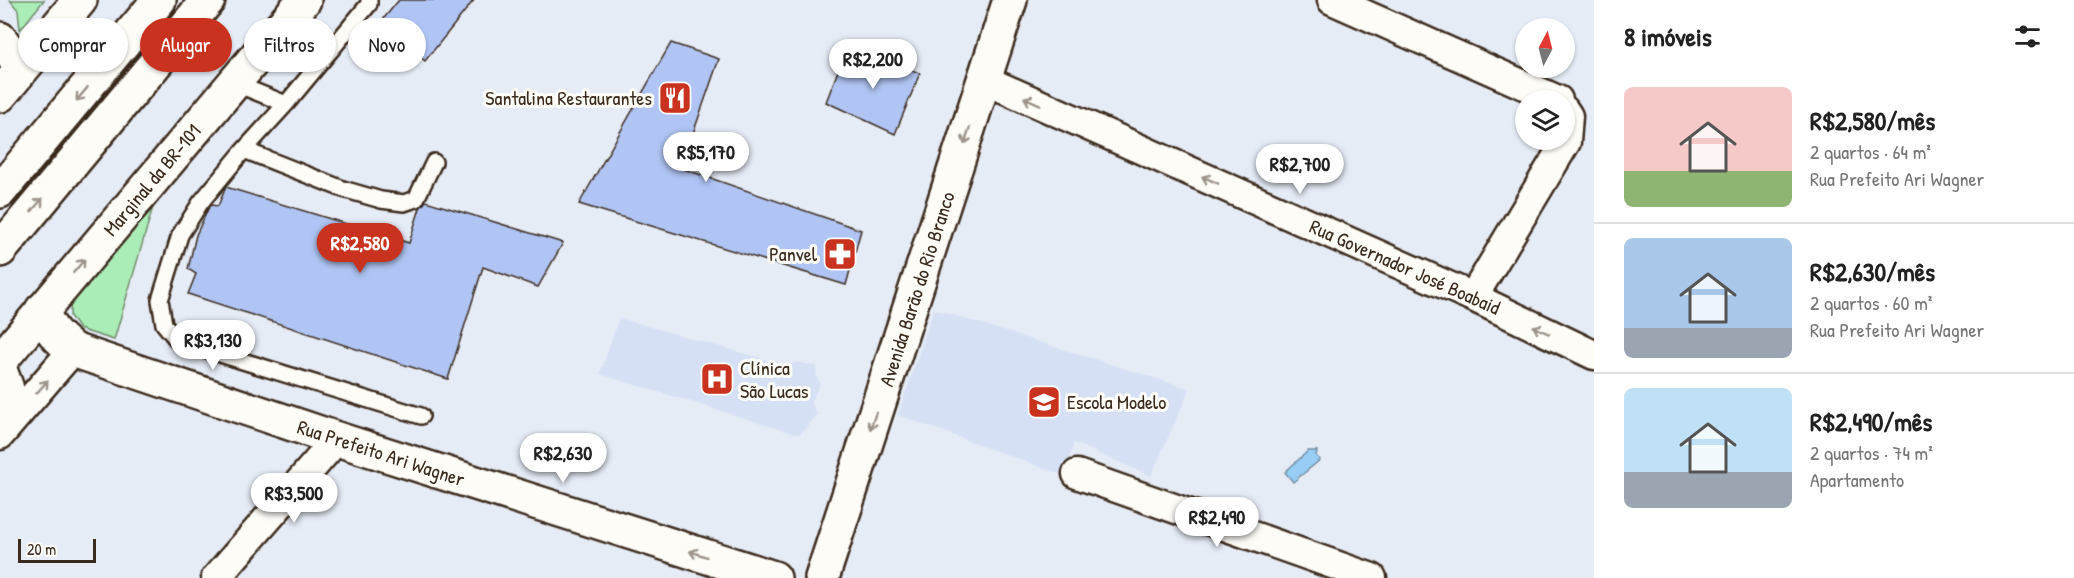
<!DOCTYPE html>
<html lang="pt">
<head>
<meta charset="utf-8">
<style>
	:root { --surface:#fff; --page:#f2f2f2; --text:#222; --muted:#767676; --line:#e0e0e0; --accent:#c8321e }
	body { margin:0; font-family:"Patrick Hand",sans-serif; background:var(--page); color:var(--text); height:100vh; display:flex; flex-direction:column; font-size:22px; white-space:nowrap }
	* { box-sizing:border-box; margin:0 }
	p { font-size:20px; color:var(--muted) }
	.icon { flex:none; width:33px; height:33px; fill:none; stroke:currentColor; stroke-width:2; stroke-linecap:round; stroke-linejoin:round }
	.map { position:relative; flex:1; overflow:hidden }
	.drawer { display:flex; flex-direction:column; background:var(--surface); width:480px }
	.drawer>* { flex:none }
	.guide { position:absolute; left:18px; top:18px; width:570px; height:54px; display:flex; gap:12px }
	.needle { width:39px; rotate:7deg }
	.fabs { position:absolute; left:1515px; top:18px; display:grid; gap:12px }
	.fabs a { display:grid; place-items:center; width:60px; height:60px; border-radius:50%; background:var(--surface); box-shadow:0 2px 4px #0004; font-size:30px }
	.scale { position:absolute; left:18px; bottom:15px; width:78px; box-sizing:border-box; padding-left:6px; border:3px solid #3b2a1e; border-top:0; font-size:16px; line-height:21px; white-space:nowrap; color:#3b2a1e; -webkit-text-stroke:4px #fdfcf7; paint-order:stroke }
	.price { position:absolute; translate:-50% -51px; padding:0 14px; border-radius:21px; background:#fff; color:#222; font-size:20px; line-height:39px; filter:drop-shadow(0 2px 3px #0008) }
	.price::after { content:''; position:absolute; left:50%; top:36px; width:18px; height:14px; margin-left:-9px; background:inherit; clip-path:polygon(0 0,100% 0,50% 100%) }
	.price.on { background:var(--accent); color:#fff }
	ul { padding:0; list-style:none }
	li { display:flex; align-items:center; gap:18px; height:150px; padding:0 30px }
	li+li { border-top:2px solid var(--line) }
	li span { display:grid; place-items:center; flex:none; width:168px; height:120px; border-radius:9px; color:#555 }
	li>.icon { margin-inline-start:auto }
	span .icon { width:72px; height:72px; fill:#fffc; stroke-width:1 }
	li b { font-size:26px }
	h2 { display:flex; justify-content:space-between; align-items:center; height:72px; padding:0 30px; font-size:26px }
	.pill { padding:0 21px; border-radius:27px; background:var(--surface); box-shadow:0 2px 4px #0004; font-size:21px; line-height:54px }
	.pill.on { background:var(--accent); color:#fff }
	main { display:flex; flex:1; min-height:0 }
	.map>svg:first-child { display:block }
	.built { fill:#d6e0f5 }
	.green { fill:#aaedb7; stroke:#728c6a; stroke-width:1.5 }
	.water { fill:#98cef6; stroke:#738ca0; stroke-width:1.5 }
	.building { fill:#b0c5f4; stroke:#3b2a1e; stroke-width:1.5 }
	.lines { fill:none; stroke-linecap:round; stroke-linejoin:round }
	.service-casing { stroke:#3b2a1e; stroke-width:20 }
	.minor-casing { stroke:#3b2a1e; stroke-width:33 }
	.tertiary-casing { stroke:#3b2a1e; stroke-width:38 }
	.secondary-casing { stroke:#3b2a1e; stroke-width:38 }
	.primary-casing { stroke:#3b2a1e; stroke-width:38 }
	.motorway-casing { stroke:#3b2a1e; stroke-width:38 }
	.service { stroke:#fdfcf7; stroke-width:15 }
	.minor { stroke:#fdfcf7; stroke-width:28 }
	.tertiary { stroke:#fdfcf7; stroke-width:33 }
	.secondary { stroke:#fdfcf7; stroke-width:33 }
	.primary { stroke:#fdfcf7; stroke-width:33 }
	.motorway { stroke:#fdfcf7; stroke-width:33 }
	.oneway { stroke:#9c938a }
	.labels { text-anchor:middle; stroke-width:6; stroke-linejoin:round; paint-order:stroke }
	.poi-label { font-size:20px; fill:#3b2a1e; stroke:#fdfcf7; text-anchor:end }
	.street-label { font-size:20px; fill:#3b2a1e; stroke:#fdfcf7 }
</style>
</head>
<body>
<main>
<div class="map">
<svg width="1594" height="578" viewBox="0 0 1594 578">
	<rect width="100%" height="100%" fill="#e6ecf6"/>
	<filter id="ink" filterUnits="userSpaceOnUse"><feTurbulence type="fractalNoise" baseFrequency=".0167" numOctaves="2"/><feDisplacementMap in="SourceGraphic" scale="12" xChannelSelector="R" yChannelSelector="G"/><feConvolveMatrix kernelMatrix="1 2 1 2 8 2 1 2 1" color-interpolation-filters="sRGB"/></filter>
	<g filter="url(#ink)">
		<path class="built" d="M934,309l256,80 -39,87 -77,-33 -9,33 -167,-61z
			M619,318l169,48 8,-4 21,4 -1,8 4,10 -9,17 6,14 -18,20 -199,-61z"/>
		<path class="green" d="M10,0h34l-24,30 -2,-20z
			M158,190l-44,150 -35,-11 -9,-13 1,-19z"/>
		<path class="water" d="M1308,451h9l-1,5 4,4 -27,22 -8,-10z"/>
		<path class="building" d="M399,0h75l-49,61 -45,-38z
			M671,43l48,16 -38,109 180,62 -15,55 -267,-81z
			M846,50l74,23 -25,61 -69,-32z
			M226,187l183,56 11,-35 6,-7 137,42 -25,44 -55,-20 -35,112 -260,-85 8,-20 -8,-5 8,-34 13,-28 3,-2 6,1z"/>
		<g class="lines">
			<g class="service-casing">
				<path id="service" d="M369,0v4l-83,100 -42,46 -43,52 -21,33 -20,65 4,24 14,17 243,75
					M234,83l52,21
					M244,150l99,39 38,11 23,3 12,-4 18,-37"/>
			</g>
			<g class="minor-casing">
				<path id="minor" d="M1332,0l226,100
					M985,80l488,217 121,58
					M1473,297l93,-155 2,-26 -4,-6
					M0,363l9,24 1,36
					M0,435l73,-85
					M1077,474l295,104
					M216,578l121,-139"/>
			</g>
			<g class="tertiary-casing">
				<path id="tertiary" d="M42,310c7,20 15,27 31,40l264,89 437,139"/>
			</g>
			<g class="secondary-casing">
				<path id="secondary" d="M0,39l22,29"/>
			</g>
			<g class="primary-casing">
				<path id="primary" d="M0,95l80,-95
					M0,361l304,-361
					M822,578l188,-578"/>
			</g>
			<g class="motorway-casing">
				<path id="motorway" d="M0,191l159,-191
					M0,250l208,-250"/>
			</g>
			<use href="#service" class="service"/>
			<use href="#minor" class="minor"/>
			<use href="#tertiary" class="tertiary"/>
			<use href="#secondary" class="secondary"/>
			<use href="#primary" class="primary"/>
			<use href="#motorway" class="motorway"/>
		</g>
		<defs><path id="oneway-shaft" d="M-6 0H5M1.5-3L5.5 0L1.5 3" fill="none" stroke-width="1.6" stroke-linecap="round" stroke-linejoin="round" transform="scale(1.5)"/></defs>
		<g class="oneway">
			<use href="#oneway-shaft" transform="translate(82 94) rotate(130)"/>
			<use href="#oneway-shaft" transform="translate(1032 101) rotate(-156)"/>
			<use href="#oneway-shaft" transform="translate(967 136) rotate(108)"/>
			<use href="#oneway-shaft" transform="translate(1210 180) rotate(-156)"/>
			<use href="#oneway-shaft" transform="translate(37 205) rotate(-50)"/>
			<use href="#oneway-shaft" transform="translate(79 266) rotate(-50)"/>
			<use href="#oneway-shaft" transform="translate(1541 330) rotate(-154)"/>
			<use href="#oneway-shaft" transform="translate(42 387) rotate(-49)"/>
			<use href="#oneway-shaft" transform="translate(873 421) rotate(109)"/>
			<use href="#oneway-shaft" transform="translate(698 554) rotate(-162)"/>
		</g>
	</g>
	<defs>
		<g id="restaurant-square" transform="scale(1.725)"><rect x="-9" y="-9" width="18" height="18" rx="4" fill="#c8321e" stroke="#fdfcf7"/><path d="M-5-6h1v4h1v-4h1v4h1v-4h1v5L-1.5 .5V6h-2V.5L-5-1ZM5-6V6H3V1.5H1.5Q1.5-4 5-6Z" fill="#fff"/></g>
		<g id="pharmacy-square" transform="scale(1.725)"><rect x="-9" y="-9" width="18" height="18" rx="4" fill="#c8321e" stroke="#fdfcf7"/><path d="M-2-6h4v4h4v4h-4v4h-4v-4h-4v-4h4Z" fill="#fff"/></g>
		<g id="hospital-square" transform="scale(1.725)"><rect x="-9" y="-9" width="18" height="18" rx="4" fill="#c8321e" stroke="#fdfcf7"/><path d="M-5-5h3v3.5h4V-5h3V5h-3V1.5h-4V5h-3Z" fill="#fff"/></g>
		<g id="school-square" transform="scale(1.725)"><rect x="-9" y="-9" width="18" height="18" rx="4" fill="#c8321e" stroke="#fdfcf7"/><path d="M0-5L7-2L0 1L-7-2ZM-4 1L0 2.5L4 1V4Q0 6-4 4Z" fill="#fff"/></g>
	</defs>
	<g fill-rule="evenodd">
		<use href="#restaurant-square" x="675" y="98"/>
		<use href="#pharmacy-square" x="840" y="254"/>
		<use href="#hospital-square" x="717" y="379"/>
		<use href="#school-square" x="1044" y="402"/>
	</g>
	<g class="labels">
		<g class="poi-label">
			<text x="652" y="105">Santalina Restaurantes</text>
			<text x="817" y="261">Panvel</text>
			<text x="740" y="375" text-anchor="start">Clínica<tspan x="740" dy="23">São Lucas</tspan></text>
			<text x="1067" y="409" text-anchor="start">Escola Modelo</text>
		</g>
		<g class="street-label">
			<text transform="translate(152 180) rotate(-50)" y="7">Marginal da BR-101</text>
			<text transform="translate(1405 267) rotate(24)" y="7">Rua Governador José Boabaid</text>
			<text transform="translate(917 289) rotate(-72)" y="7">Avenida Barão do Rio Branco</text>
			<text transform="translate(381 453) rotate(18)" y="7">Rua Prefeito Ari Wagner</text>
		</g>
	</g>
</svg>
<div class="fabs">
<a><svg class="needle" viewBox="-14 -14 28 28"><path d="M0-13l5 13h-10z" fill="#e53935"/><path d="M0 13l5-13h-10z" fill="#767676"/></svg></a>
<a><svg class="icon" aria-label="layers" viewBox="0 0 24 24"><path d="M12 4l9 5-9 5-9-5zM3 14l9 5 9-5"/></svg></a>
</div>
<div class="scale">20 m</div>
<b class="price" style="left:873px;top:90px">R$2,200</b>
<b class="price" style="left:706px;top:183px">R$5,170</b>
<b class="price" style="left:1300px;top:195px">R$2,700</b>
<b class="price on" style="left:360px;top:274px">R$2,580</b>
<b class="price" style="left:213px;top:371px">R$3,130</b>
<b class="price" style="left:563px;top:484px">R$2,630</b>
<b class="price" style="left:294px;top:524px">R$3,500</b>
<b class="price" style="left:1217px;top:548px">R$2,490</b>
<div class="guide">
<a class="pill">Comprar</a>
<a class="pill on">Alugar</a>
<a class="pill">Filtros</a>
<a class="pill">Novo</a>
</div>
</div>
<section class="drawer">
<h2>8 imóveis<svg class="icon" aria-label="filters" viewBox="0 0 24 24"><path d="M4 7h16M4 17h16"/><circle cx="9" cy="7" r="2"/><circle cx="15" cy="17" r="2"/></svg></h2>
<ul>
<li><span style="background:linear-gradient(#f6c9c9 70%,#8fb573 0)"><svg class="icon" aria-label="home" viewBox="0 0 24 24"><path d="M3 11l9-7 9 7M6 9v11h12V9"/></svg></span><div><b>R$2,580/mês</b><p>2 quartos · 64 m²</p><p>Rua Prefeito Ari Wagner</p></div></li>
<li><span style="background:linear-gradient(#a9c7e8 75%,#9aa5b1 0)"><svg class="icon" aria-label="home" viewBox="0 0 24 24"><path d="M3 11l9-7 9 7M6 9v11h12V9"/></svg></span><div><b>R$2,630/mês</b><p>2 quartos · 60 m²</p><p>Rua Prefeito Ari Wagner</p></div></li>
<li><span style="background:linear-gradient(#bfe0f5 70%,#9aa5b1 0)"><svg class="icon" aria-label="home" viewBox="0 0 24 24"><path d="M3 11l9-7 9 7M6 9v11h12V9"/></svg></span><div><b>R$2,490/mês</b><p>2 quartos · 74 m²</p><p>Apartamento</p></div></li>
</ul>
</section>
</main>
</body>
</html>
